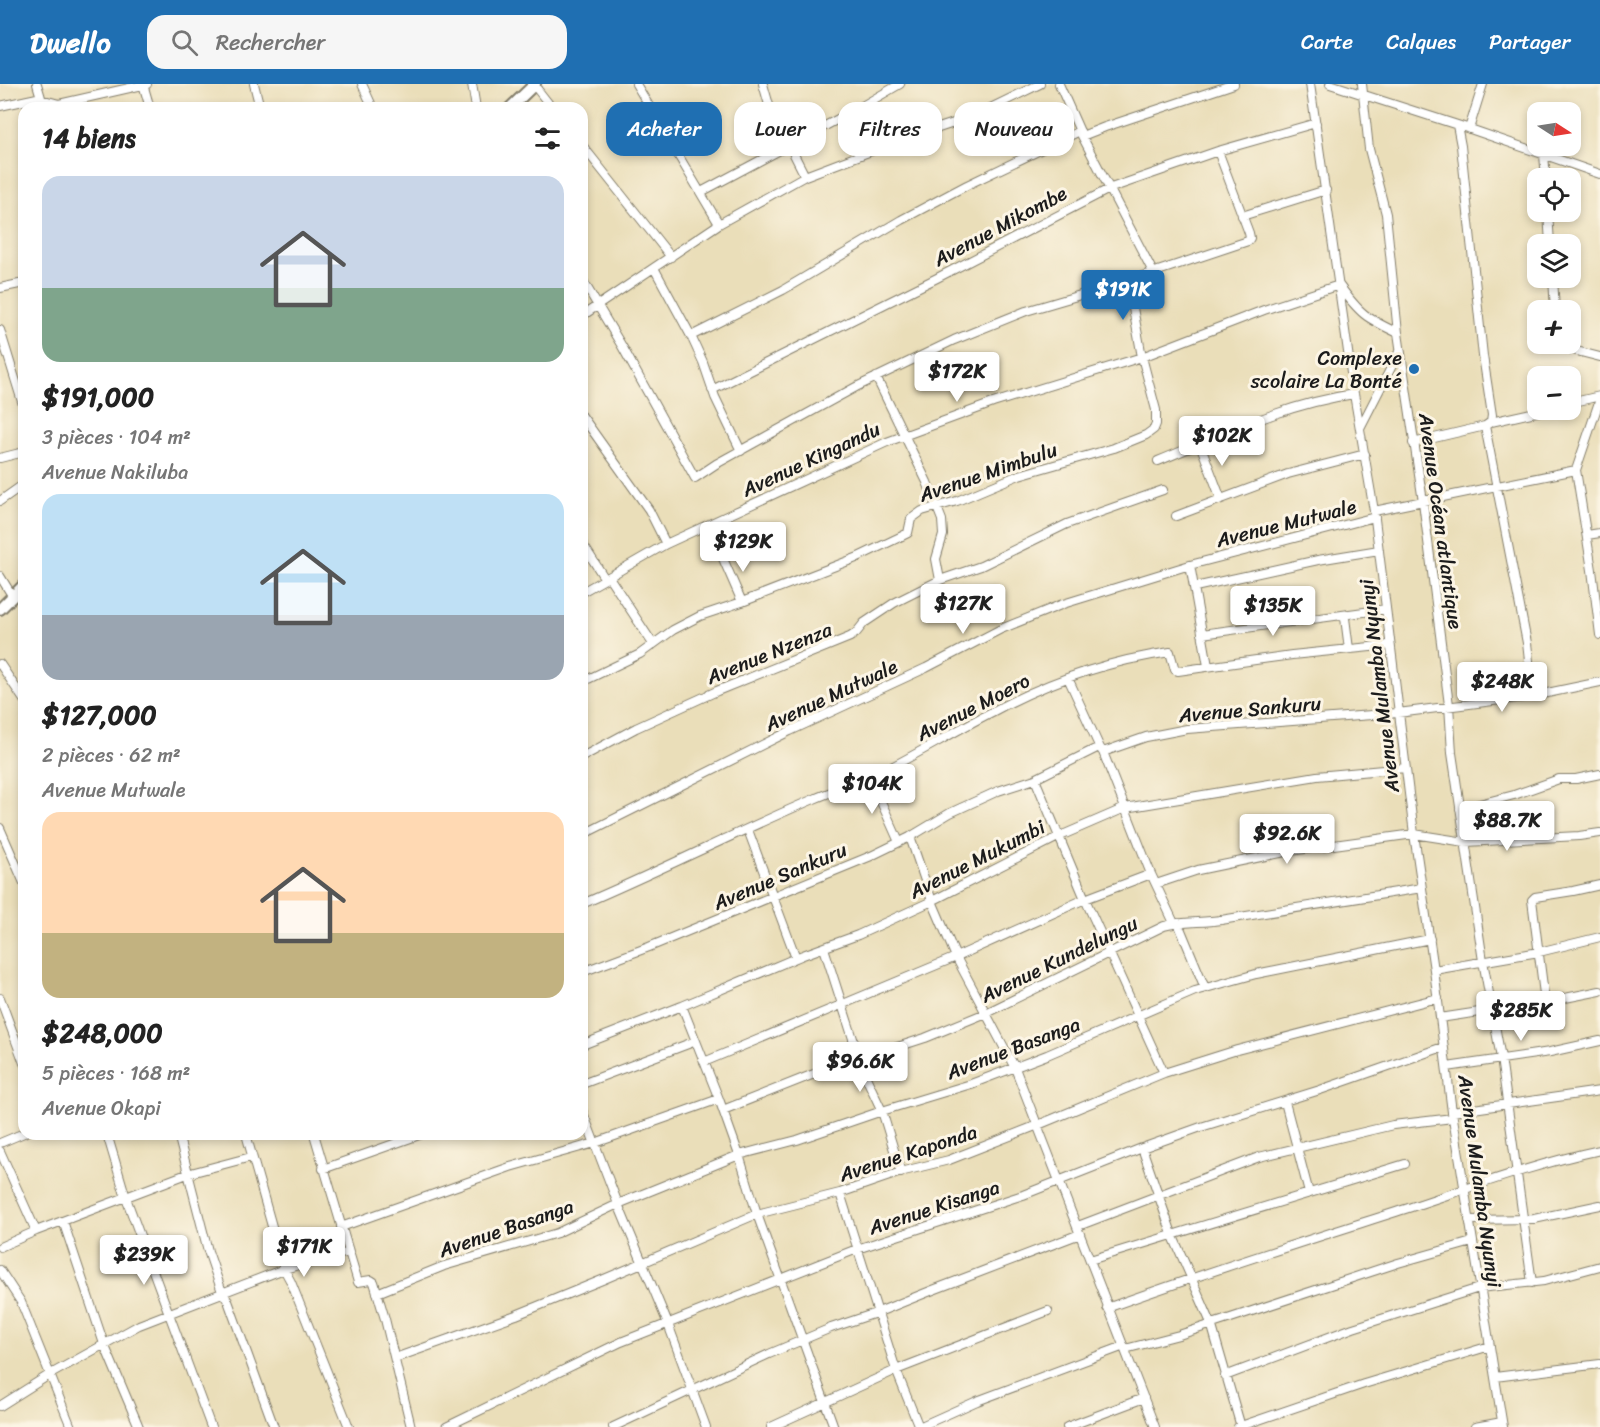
<!DOCTYPE html>
<html lang="fr">
<head>
<meta charset="utf-8">
<style>
	:root { --surface:#fff; --page:#f6f6f6; --text:#222; --muted:#767676; --accent:#1f6fb2 }
	body { margin:0; font-family:Sriracha,sans-serif; background:var(--page); color:var(--text); height:100vh; display:flex; flex-direction:column; font-size:22px; white-space:nowrap }
	* { box-sizing:border-box; margin:0 }
	p { font-size:20px; color:var(--muted) }
	.icon { flex:none; width:33px; height:33px; fill:none; stroke:currentColor; stroke-width:2; stroke-linecap:round; stroke-linejoin:round }
	.map { position:relative; flex:1; overflow:hidden }
	.side { position:absolute; left:18px; top:18px; width:570px; height:1038px; display:flex; flex-direction:column; background:var(--surface); border-radius:18px; box-shadow:0 3px 9px #0003 }
	.side>* { flex:none }
	.top-card { position:absolute; left:606px; top:18px; width:570px; height:54px; display:flex; gap:12px }
	.needle { width:39px; rotate:102deg }
	.fabs { position:absolute; left:1527px; top:18px; display:grid; gap:12px }
	.fabs a { display:grid; place-items:center; width:54px; height:54px; border-radius:12px; background:var(--surface); box-shadow:0 3px 9px #0003; font-size:30px }
	.price { position:absolute; translate:-50% -51px; padding:0 14px; border-radius:6px; background:#fff; color:#222; font-size:20px; line-height:39px; filter:drop-shadow(0 2px 3px #0008) }
	.price::after { content:''; position:absolute; left:50%; top:36px; width:18px; height:14px; margin-left:-9px; background:inherit; clip-path:polygon(0 0,100% 0,50% 100%) }
	.price.current { background:var(--accent); color:#fff }
	ul { padding:0; list-style:none }
	li { display:grid; align-content:center; gap:12px; height:318px; padding:0 24px }
	li span { display:grid; place-items:center; height:186px; border-radius:18px; color:#555 }
	li>.icon { margin-inline-start:auto }
	span .icon { width:108px; height:108px; fill:#fffc; stroke-width:1 }
	li b { font-size:26px }
	h2 { display:flex; justify-content:space-between; align-items:center; height:72px; padding:0 24px; font-size:26px }
	.tag { padding:0 21px; border-radius:18px; background:var(--surface); box-shadow:0 3px 9px #0003; font-size:21px; line-height:54px }
	.tag.current { background:var(--accent); color:#fff }
	header { display:flex; align-items:center; gap:36px; box-sizing:border-box; height:84px; padding:0 30px; background:var(--accent); color:#fff }
	header strong { font-size:28px }
	nav { display:flex; gap:33px; margin-inline-start:auto; font-size:21px }
	.search { width:420px; height:54px; background:var(--page); display:flex; align-items:center; gap:15px; box-sizing:border-box; padding:0 21px; border-radius:18px; color:var(--muted); font-size:22px }
	.map>svg:first-child { display:block }
	.lines { fill:none; stroke-linecap:round; stroke-linejoin:round }
	.street-casing { stroke:#837d6a; stroke-width:10 }
	.secondary-casing { stroke:#837d6a; stroke-width:14 }
	.street { stroke:#fff; stroke-width:8 }
	.secondary { stroke:#fff; stroke-width:10 }
	.poi-dot { fill:#1f6fb2; stroke:#fcf5e5; stroke-width:2 }
	.labels { text-anchor:middle; stroke-width:6; stroke-linejoin:round; paint-order:stroke }
	.street-label { font-size:20px; fill:#1c1c1c; stroke:#fcf5e5 }
	.poi-label { font-size:20px; fill:#1c1c1c; stroke:#fcf5e5; text-anchor:end }
</style>
</head>
<body>
<header>
<strong>Dwello</strong>
<div class="search"><svg class="icon" aria-label="search" viewBox="0 0 24 24"><circle cx="10" cy="10" r="6"/><path d="M15 15l6 6"/></svg>Rechercher</div>
<nav><a>Carte</a><a>Calques</a><a>Partager</a></nav>
</header>
<div class="map">
<svg width="1600" height="1343" viewBox="0 0 1600 1343">
	<rect width="100%" height="100%" fill="#fcf5e5"/>
	<filter id="ink" filterUnits="userSpaceOnUse"><feTurbulence type="fractalNoise" baseFrequency=".0167" numOctaves="2"/><feDisplacementMap in="SourceGraphic" scale="12" xChannelSelector="R" yChannelSelector="G"/><feConvolveMatrix kernelMatrix="1 2 1 2 8 2 1 2 1" color-interpolation-filters="sRGB"/></filter>
	<filter id="wash" filterUnits="userSpaceOnUse"><feTurbulence type="fractalNoise" baseFrequency=".008" numOctaves="4" result="noise"/><feDisplacementMap in="SourceGraphic" scale="24" xChannelSelector="R" yChannelSelector="G"/><feGaussianBlur stdDeviation="1.35" result="paint"/><feColorMatrix in="noise" values="0 0 0 0 0 0 0 0 0 0 0 0 0 0 0 0 0 1.4 0 .05"/><feComposite in="paint" operator="in"/></filter>
	<g filter="url(#wash)">
		<rect width="100%" height="100%" fill="#eadeb9"/>
	</g>
	<g filter="url(#ink)">
		<g class="lines">
			<g class="street-casing">
				<path id="street" d="M37,0l7,24
					M143,0l7,24
					M254,0l6,24
					M362,0l11,24
					M472,0l4,24
					M636,0l83,140
					M763,0l6,21 36,71
					M1059,0l23,52 71,136
					M1310,0l44,310 20,117 40,323 20,136 18,142 51,315
					M1330,0l143,46 127,44
					M1362,0l7,65 17,65 12,119 25,169 26,203 3,48 31,208 18,97 31,225
					M534,1l18,23
					M0,22l37,-8 22,6 88,-20
					M1457,41l4,21 22,210 9,59 -1,7 -6,4 42,217 6,53
					M1469,45l14,-45
					M1082,52l23,-9 129,-43
					M582,61l89,112
					M1544,71l2,23
					M701,108l156,-83 43,-25
					M1548,128l2,32
					M1242,132l84,-26
					M654,184l37,68 12,26 12,35 26,54
					M1553,194l2,32
					M582,195l41,69 72,130 21,-14 140,-77 98,-47 72,-29 102,-30 120,-40 2,-3 -1,-5 -31,-82
					M0,204l24,-5
					M582,232l137,-92 86,-48 82,-31 85,-28 68,-33
					M0,246l24,78
					M691,252l92,-46 118,-70 66,-35 113,-54
					M1557,260l4,3 39,10
					M876,293l51,105 15,38 1,15 -7,24 4,21
					M712,306l225,-112 174,-90 107,-37 98,-28
					M1600,315l-24,71 16,100 8,65
					M1570,319l30,-7
					M582,332l67,94 17,34
					M1491,338l54,-12
					M1360,344l40,-78
					M1413,359l72,-17
					M1200,360l21,55
					M0,374l24,-6
					M1158,377c64,-26 127,-57 196,-67
					M0,417l24,-17
					M1374,427l202,-41
					M1176,432l112,-42 77,-20
					M1587,451l13,-2
					M582,459l23,36 61,-35 221,-102 106,-39 149,-46 122,-47 75,-25c21,29 27,33 59,48
					M721,470l21,48
					M1190,481l18,101
					M0,492l13,21
					M609,493l44,67
					M1195,503l123,-27 61,-10
					M582,508l23,-13
					M1344,532l1,2 4,31
					M1202,550l184,-25
					M0,580l24,36
					M1068,594l32,70
					M582,598l58,-28 33,-24 27,-14 42,-14 114,-44 46,-22 6,-3 3,-14 11,-8 35,-10 62,-26 95,-27 32,-13 8,-6 2,-5v-14l-14,-53 -14,-76
					M1103,668l43,-15 41,-8 211,-16 135,-17 67,-14
					M1103,668l48,122
					M582,673l54,-29 81,-37 133,-54 6,-4 8,-10 30,-20 46,-23 41,-14 86,-42 96,-34
					M870,693l29,65
					M1035,695l50,120 79,174
					M1460,725l54,-14 45,-16h17l24,-5
					M0,744l24,55
					M748,746l48,128
					M582,751l208,-104 136,-63 75,-39 62,-25 127,-39 185,-48
					M910,753l22,64 24,56 59,111 140,359
					M1156,800l42,-14 92,-19 124,-17 51,8 114,-6 21,-3
					M582,820c78,-33 154,-72 232,-105 23,-10 46,-17 68,-27 37,-19 71,-40 108,-59 55,-30 118,-52 180,-61l5,18 3,1 114,-16 98,-10
					M1178,839l27,65
					M824,864l40,125 18,38 19,62
					M1434,886l105,-18 61,-15
					M582,888l67,-25 222,-91 39,-19 40,-24 48,-22 37,-12 62,-31h3l3,4
					M0,914l24,65
					M1545,918l-13,-102 3,-3 38,-6 27,-6
					M682,922l37,93 20,56 18,59 77,213
					M1440,934l105,-16 55,-11
					M582,961l100,-39 121,-51 55,-20 74,-34 126,-64 67,-29 192,-32 88,-8
					M704,978l252,-105 129,-58 66,-25 23,49
					M1447,983l103,-15 50,-11
					M582,1000l114,-43
					M1285,1018l24,91
					M582,1026l36,94 50,120 38,103
					M723,1026l91,-36 111,-36 61,-25 178,-87c18,-5 38,-3 57,-6l201,-32
					M1452,1028l148,-21
					M107,1050l19,64 85,229
					M178,1050l30,117 14,41 6,9 46,126
					M246,1050l38,135 7,13 58,145
					M314,1050l44,148 13,-2 3,2 11,37 26,108
					M0,1059l24,-10
					M1142,1064l30,86 39,89 30,104
					M0,1067l36,80
					M323,1085l99,-35
					M840,1109l56,177 23,57
					M1469,1136l65,-1 66,-14
					M63,1137l41,123 35,83
					M1078,1142l181,-69 134,-32 60,-7
					M341,1143l169,-60 85,-24 124,-44
					M0,1163l36,-16 151,-57 64,-17
					M1090,1176l315,-96
					M0,1186l21,32 50,125
					M377,1209l67,-27 113,-33 61,-29 121,-49 58,-15 85,-29 89,-27 76,-29 148,-64 61,-17 174,-35
					M1107,1224c96,-35 192,-65 289,-96 68,-22 134,-47 204,-62
					M1125,1265l54,-14 219,-72 74,-21
					M395,1274l121,-43 86,-35 155,-66 83,-21 64,-22 45,-11 89,-35 126,-52 73,-23 201,-52
					M1225,1292l128,-48 126,-40 65,-7 56,-15
					M1495,1293l105,-13
					M0,1322l49,-31 90,-50 145,-56 65,-17
					M446,1343l175,-85 236,-93 166,-54 119,-47 59,-21 119,-37 123,-43
					M613,1343l156,-73 62,-26 45,-15 57,-23 147,-56
					M771,1343l125,-57 152,-59
					M919,1343l58,-26 147,-55
					M1067,1343l77,-29
					M1238,1343l126,-43 126,-38
					M1475,1343l27,-5"/>
			</g>
			<g class="secondary-casing">
				<path id="secondary" d="M510,24l25,-24
					M0,525l24,-24"/>
			</g>
			<use href="#street" class="street"/>
			<use href="#secondary" class="secondary"/>
		</g>
	</g>
	<circle class="poi-dot" cx="1414" cy="285" r="6"/>
	<g class="labels">
		<g class="street-label">
			<text transform="translate(1000 142) rotate(-28)" y="7">Avenue Mikombe</text>
			<text transform="translate(811 375) rotate(-25)" y="7">Avenue Kingandu</text>
			<text transform="translate(988 388) rotate(-19)" y="7">Avenue Mimbulu</text>
			<text transform="translate(1441 437) rotate(82)" y="7">Avenue Océan atlantique</text>
			<text transform="translate(1286 439) rotate(-14)" y="7">Avenue Mutwale</text>
			<text transform="translate(769 569) rotate(-22)" y="7">Avenue Nzenza</text>
			<text transform="translate(1379 602) rotate(-97)" y="7">Avenue Mulamba Nyunyi</text>
			<text transform="translate(831 611) rotate(-25)" y="7">Avenue Mutwale</text>
			<text transform="translate(973 623) rotate(-27)" y="7">Avenue Moero</text>
			<text transform="translate(1250 625) rotate(-5)" y="7">Avenue Sankuru</text>
			<text transform="translate(977 775) rotate(-27)" y="7">Avenue Mukumbi</text>
			<text transform="translate(780 792) rotate(-23)" y="7">Avenue Sankuru</text>
			<text transform="translate(1059 875) rotate(-26)" y="7">Avenue Kundelungu</text>
			<text transform="translate(1013 964) rotate(-21)" y="7">Avenue Basanga</text>
			<text transform="translate(908 1069) rotate(-18)" y="7">Avenue Kaponda</text>
			<text transform="translate(1480 1097) rotate(82)" y="7">Avenue Mulamba Nyunyi</text>
			<text transform="translate(934 1123) rotate(-18)" y="7">Avenue Kisanga</text>
			<text transform="translate(506 1144) rotate(-19)" y="7">Avenue Basanga</text>
		</g>
		<g class="poi-label">
			<text x="1402" y="281">Complexe<tspan x="1402" dy="23">scolaire La Bonté</tspan></text>
		</g>
	</g>
</svg>
<div class="fabs">
<a><svg class="needle" viewBox="-14 -14 28 28"><path d="M0-13l5 13h-10z" fill="#e53935"/><path d="M0 13l5-13h-10z" fill="#767676"/></svg></a>
<a><svg class="icon" aria-label="locate" viewBox="0 0 24 24"><circle cx="12" cy="12" r="6"/><path d="M12 2v4M12 18v4M2 12h4M18 12h4"/></svg></a>
<a><svg class="icon" aria-label="layers" viewBox="0 0 24 24"><path d="M12 4l9 5-9 5-9-5zM3 14l9 5 9-5"/></svg></a>
<a>+</a>
<a>−</a>
</div>
<b class="price current" style="left:1123px;top:237px">$191K</b>
<b class="price" style="left:957px;top:319px">$172K</b>
<b class="price" style="left:1222px;top:383px">$102K</b>
<b class="price" style="left:743px;top:489px">$129K</b>
<b class="price" style="left:963px;top:551px">$127K</b>
<b class="price" style="left:1273px;top:553px">$135K</b>
<b class="price" style="left:1502px;top:629px">$248K</b>
<b class="price" style="left:872px;top:731px">$104K</b>
<b class="price" style="left:1507px;top:768px">$88.7K</b>
<b class="price" style="left:1287px;top:781px">$92.6K</b>
<b class="price" style="left:1521px;top:958px">$285K</b>
<b class="price" style="left:860px;top:1009px">$96.6K</b>
<b class="price" style="left:304px;top:1194px">$171K</b>
<b class="price" style="left:144px;top:1202px">$239K</b>
<div class="top-card">
<a class="tag current">Acheter</a>
<a class="tag">Louer</a>
<a class="tag">Filtres</a>
<a class="tag">Nouveau</a>
</div>
<section class="side">
<h2>14 biens<svg class="icon" aria-label="filters" viewBox="0 0 24 24"><path d="M4 7h16M4 17h16"/><circle cx="9" cy="7" r="2"/><circle cx="15" cy="17" r="2"/></svg></h2>
<ul>
<li><span style="background:linear-gradient(#c9d6e8 60%,#7fa58c 0)"><svg class="icon" aria-label="home" viewBox="0 0 24 24"><path d="M3 11l9-7 9 7M6 9v11h12V9"/></svg></span><div><b>$191,000</b><p>3 pièces · 104 m²</p><p>Avenue Nakiluba</p></div></li>
<li><span style="background:linear-gradient(#bfe0f5 65%,#9aa5b1 0)"><svg class="icon" aria-label="home" viewBox="0 0 24 24"><path d="M3 11l9-7 9 7M6 9v11h12V9"/></svg></span><div><b>$127,000</b><p>2 pièces · 62 m²</p><p>Avenue Mutwale</p></div></li>
<li><span style="background:linear-gradient(#ffd9b3 65%,#c2b280 0)"><svg class="icon" aria-label="home" viewBox="0 0 24 24"><path d="M3 11l9-7 9 7M6 9v11h12V9"/></svg></span><div><b>$248,000</b><p>5 pièces · 168 m²</p><p>Avenue Okapi</p></div></li>
</ul>
</section>
</div>
</body>
</html>
